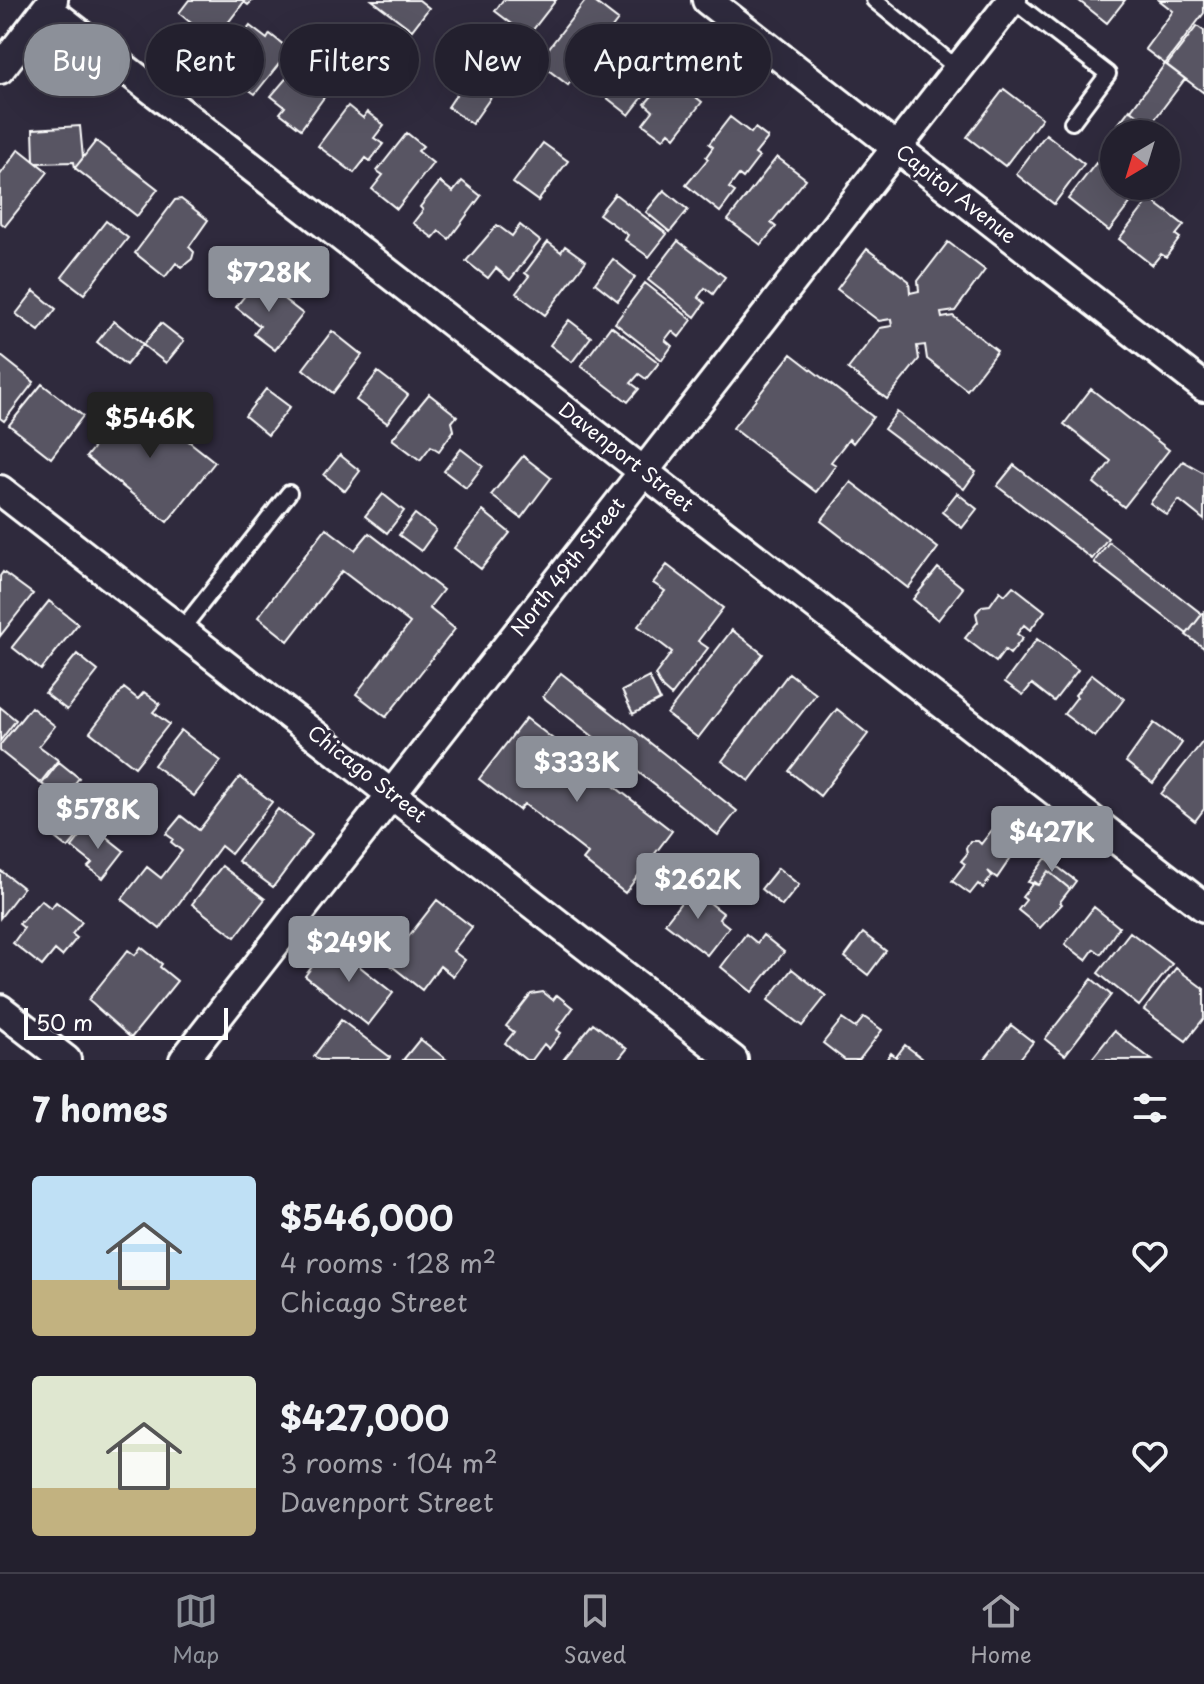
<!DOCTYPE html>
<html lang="en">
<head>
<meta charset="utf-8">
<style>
	:root { --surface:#23202e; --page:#2b2836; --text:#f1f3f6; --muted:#a3a3aa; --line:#403e4a; --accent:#8c9099 }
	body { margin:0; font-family:"Playpen Sans",sans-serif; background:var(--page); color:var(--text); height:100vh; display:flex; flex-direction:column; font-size:30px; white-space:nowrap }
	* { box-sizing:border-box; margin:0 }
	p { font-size:26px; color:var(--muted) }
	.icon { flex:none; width:44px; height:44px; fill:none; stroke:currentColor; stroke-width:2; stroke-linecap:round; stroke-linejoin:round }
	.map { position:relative; height:1060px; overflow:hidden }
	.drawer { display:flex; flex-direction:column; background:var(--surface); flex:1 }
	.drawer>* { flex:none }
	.guide { position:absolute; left:24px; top:24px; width:800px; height:72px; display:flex; gap:16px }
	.needle { width:52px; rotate:218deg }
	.controls { position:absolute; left:1100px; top:120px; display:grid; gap:16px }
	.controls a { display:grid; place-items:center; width:80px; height:80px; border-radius:50%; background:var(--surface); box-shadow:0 8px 32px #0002,0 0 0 2px var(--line); font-size:40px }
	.scale { position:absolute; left:24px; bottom:20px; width:204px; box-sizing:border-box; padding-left:8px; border:4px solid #fff; border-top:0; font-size:22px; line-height:28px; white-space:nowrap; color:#fff; -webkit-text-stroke:6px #2f2a3d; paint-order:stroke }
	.price { position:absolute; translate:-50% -68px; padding:0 18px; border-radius:8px; background:var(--accent); color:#fff; font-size:26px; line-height:52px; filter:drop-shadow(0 2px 4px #0008) }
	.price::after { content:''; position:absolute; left:50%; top:48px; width:24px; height:18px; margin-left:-12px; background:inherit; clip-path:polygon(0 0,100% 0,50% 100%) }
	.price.selected { background:#222; color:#fff }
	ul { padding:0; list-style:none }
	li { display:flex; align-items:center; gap:24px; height:200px; padding:0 32px }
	li span { display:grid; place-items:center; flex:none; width:224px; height:160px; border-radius:8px; color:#555 }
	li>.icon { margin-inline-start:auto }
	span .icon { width:96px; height:96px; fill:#fffc; stroke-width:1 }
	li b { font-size:34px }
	h2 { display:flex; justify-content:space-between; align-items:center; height:96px; padding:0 32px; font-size:34px }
	.tag { padding:0 28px; border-radius:36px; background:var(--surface); box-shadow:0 8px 32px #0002,0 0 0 2px var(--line); font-size:28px; line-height:72px }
	.tag.selected { background:var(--accent); color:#fff }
	.dock { display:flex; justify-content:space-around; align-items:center; height:112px; border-top:2px solid var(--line); background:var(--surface); font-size:22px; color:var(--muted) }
	.dock a { display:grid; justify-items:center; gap:4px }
	.dock .selected { color:var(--accent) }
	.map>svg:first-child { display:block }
	.building { fill:#595564; stroke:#fff; stroke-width:2 }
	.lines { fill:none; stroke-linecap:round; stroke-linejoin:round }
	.lane-casing { stroke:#fff; stroke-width:20 }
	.street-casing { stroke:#fff; stroke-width:34 }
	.lane { stroke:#2f2a3d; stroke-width:14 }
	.street { stroke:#2f2a3d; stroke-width:28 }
	.labels { text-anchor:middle; stroke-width:6; stroke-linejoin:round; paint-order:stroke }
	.street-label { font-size:20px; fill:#fff; stroke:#2f2a3d }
</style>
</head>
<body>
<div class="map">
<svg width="1204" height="1060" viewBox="0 0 1204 1060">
	<rect width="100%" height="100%" fill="#2f2a3d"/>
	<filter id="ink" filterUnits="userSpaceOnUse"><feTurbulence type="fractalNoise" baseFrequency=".0125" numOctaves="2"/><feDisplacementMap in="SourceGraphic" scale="16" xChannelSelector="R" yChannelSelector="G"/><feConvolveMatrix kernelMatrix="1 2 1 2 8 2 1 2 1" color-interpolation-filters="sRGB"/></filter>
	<g filter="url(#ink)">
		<path class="building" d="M189,0h64l-5,5 -4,-3 -30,39 -12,-8 -3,4 -11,-9 3,-5 -12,-10z
			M372,0h47l10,8 -17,22z
			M503,0h53l-28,36 -33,-25z
			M586,0h6l26,20 -50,65 -30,-23z
			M1078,0h47l-18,23z
			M1159,0h45v13l-39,51 -20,-15 28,-38z
			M250,26l17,13 3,-5 20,16 -35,44 -14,-10 6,-8 -22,-17z
			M1197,26l7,5v62l-37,-28z
			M388,37l22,16 -20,26 -21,-17z
			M637,38l32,25 -40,52 -32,-25z
			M307,54l31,24 -37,51 -21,-16 5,-6 -14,-11z
			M1165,64l20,15 -34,45 -20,-14z
			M669,76l33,26 -27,35 -6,-5 -6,7 -20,-15 10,-13 -8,-7z
			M466,80l25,17 -19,27 -24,-17z
			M1004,89l38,29 -37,48 -38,-29z
			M348,106l15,12 4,-6 17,13 -10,13 9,6 -13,17 -4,-3 -12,15 -36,-27z
			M1130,109l20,15 -8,10h-26l-3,-3z
			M730,117l21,16 4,-5 13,10 -13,16 4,3 -16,21 -4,-3 -10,13 6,4 -15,20 -34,-27 22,-26 -2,-2 7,-10 -4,-3z
			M80,126l3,32 -8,10 -1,-6 -37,1 -3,-2 -1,-32z
			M407,133l16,13 -5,5 15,12 -36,46 -25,-20 11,-14 -6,-4z
			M1046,134l38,30 -30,40 -38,-30z
			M96,141l62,48 -21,27 -62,-48z
			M543,143l25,18 -30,40 -25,-18z
			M19,149l29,23 -43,54 -5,-4v-47z
			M777,157l29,22 -35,44 5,4 -15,18 -33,-25z
			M1096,163l18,13v10h13l10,8 -28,37 -41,-32z
			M462,181l19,15 -32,43 -10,-8 -6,7 -20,-15 10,-13 -3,-3 20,-25 13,10z
			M664,190l24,20 -18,22 -24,-20z
			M615,194l52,40 -18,23 -24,-17 3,-5 -29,-21z
			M181,199l27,21 -19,27 5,5 -2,7 -10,8 -6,-4 -11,14 -30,-24 40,-53z
			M1150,199l34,26 -8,10 4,3 -14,19 -5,-3 -9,11 -33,-26z
			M106,221l22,17 -44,56 -22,-17z
			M497,225l15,11 8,-11 20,16 -30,39 -14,-12 -8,10 -22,-17z
			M678,241l47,36 -12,17 -8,-6 -7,9 7,6 -10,14 -47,-37z
			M548,242l13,10 4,-6 21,15 -41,54 -29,-22 13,-17 -4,-3z
			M948,242l37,28 -30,41 -14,2 1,5 11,-2 44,35 -30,39 -40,-31 -2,-14 -8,1 2,13 -32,40 -39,-30 32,-41 12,-2 -1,-7 -12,2 -42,-32 30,-40 42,32 1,12 9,-2 -1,-10z
			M613,259l22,18 -17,24 -23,-18z
			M258,279l45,35 -28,36 -21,-16 6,-8 -24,-19z
			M645,283l47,37 -13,17 -7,-6 -7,9 7,6 -10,14 -47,-37z
			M34,291l22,18 -17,22 -23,-17z
			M569,320l22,17 -19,25 -22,-17z
			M114,321l29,23 -17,21 -29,-23z
			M161,323l23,18 -18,22 -23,-18z
			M611,326l48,37 -13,16 -7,-5 -8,9 8,6 -11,13 -47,-36z
			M332,331l30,24 -29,38 -30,-24z
			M791,354l82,63 -20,26 -4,-4 -18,23 5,3 -20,27 -83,-64z
			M0,355l34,27 -30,39 -4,-3z
			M378,372l30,23 -21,28 -31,-23z
			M42,384l41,32 -32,42 -42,-33z
			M266,389l24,18 -22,28 -23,-19z
			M1091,389l78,61 -45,57 -30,-24 17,-22 -47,-37z
			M429,394l28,22 -5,6 2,8 -15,21 -8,-5 -11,14 -28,-21z
			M133,397l82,65 -48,60 -81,-65z
			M897,412l79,60 -12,17 -80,-60z
			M461,449l22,17 -17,22 -22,-17z
			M340,455l20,16 -15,20 -21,-16z
			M523,456l28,22 -30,40 -30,-23z
			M1183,461l21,12v47l-25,-20 -12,15 -17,-12z
			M1014,465l94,73 -16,21 -95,-73z
			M851,482l87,66 -30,40 -87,-67z
			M957,493l20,16 -15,19 -20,-16z
			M383,494l21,17 -17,22 -22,-17z
			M483,511l27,22 -29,36 -27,-21z
			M415,514l21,16 -15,21 -22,-16z
			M326,528l29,22 14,-17 74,57 -14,18 26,21 -69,88 -30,-23 54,-71 -68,-52 -54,70 -30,-24z
			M1109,542l93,72 -15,20 -93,-72z
			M667,565l56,43 -25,33 10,7 -37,48 -9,-8 -7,-13 17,-23 -34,-26 27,-35 -12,-8z
			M938,568l25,20 -25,32 -25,-21z
			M3,572l30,22 -33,42v-60z
			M1013,586l32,25 -15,19 -6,-5 -7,9 6,4 -13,16 -5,-4 -9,12 -31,-24 13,-16 -2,-9 6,-7 8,-1 10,-14 5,4z
			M49,601l29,23 -37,46 -29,-23z
			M1204,612v36l-18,-13z
			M732,630l31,24 -65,84 -31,-24z
			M1037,639l41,31 -24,31 -22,-17 -9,11 -18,-13z
			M77,654l21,17 -31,39 -22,-17z
			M561,673l176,138 -19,24 -175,-138z
			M789,673l27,21 -67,87 -27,-20z
			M1092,674l32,25 -29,38 -31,-23 13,-17 -2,-2z
			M649,677l11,23 -27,14 -11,-23z
			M124,688l14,11 6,-7 16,12 -7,8 16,12 -34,43 -45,-35z
			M0,707l16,13 -16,21z
			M31,707l24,19 -16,20 19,14 -18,23 -40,-32v-6z
			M837,709l31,25 -48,62 -31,-25z
			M526,718l146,113 -47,62 -42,-33 5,-6 -3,-3 -61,-47 -5,6 -40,-31z
			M1154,723l28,20 -29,40 -27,-21z
			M181,730l40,31 -27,35 -40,-31z
			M1204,740v69l-9,12 -34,-27z
			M59,762l20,16 -17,22 -20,-16z
			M240,777l32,25 -41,52 -10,-8 -61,83 -38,-30 25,-32 14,11 21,-27 -11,-9 2,-3 -7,-5 15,-18 18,14z
			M63,808l23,18 -18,22 -23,-18z
			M278,809l34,26 -39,52 -35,-26z
			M90,824l34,27 -21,27 -15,-11 4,-4 -20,-16z
			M992,830l26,17 -21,31 -9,-7 4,5 -9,12 -5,-4 -8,10 -18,-13 13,-17 -4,-3 6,-7 -1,-6 4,-7h8l3,3z
			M1046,858l30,23 -6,8 -22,-18 -10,14 -10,-3z
			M222,866l43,33 -30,38 -43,-33z
			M778,868l21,17 -17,21 -21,-17z
			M0,870l23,18 -23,30z
			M1048,871l22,18 -10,13 2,2 -22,24 -22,-18 8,-10 -4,-3 12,-15 4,3z
			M694,886l13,10 -2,3 18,14 -4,6 10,8 -22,28 -42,-32z
			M41,900l10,8 5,-6 26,20 -10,12 5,4 -15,18 -7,-6 -13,16 -29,-23 11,-15 -5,-4z
			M437,900l35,27 -19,24 12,9 -12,16 -13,-10 -18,24 -34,-27z
			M1094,907l25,20 -18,27 -7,-5 -8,11 -21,-16z
			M1130,932l42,32 -33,42 -41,-33z
			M863,933l23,18 -18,24 -23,-18z
			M746,934l11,9 6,-8 21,17 -32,40 -31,-25z
			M330,943l63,50 -25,32 -63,-49z
			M141,947l21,17 -2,3 17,14 -46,57 -43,-38 40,-50 7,5z
			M1176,968l28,21v29l-18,23 -42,-31z
			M792,969l34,27 -24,30 -34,-26z
			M1092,979l19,16 -46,60 -20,-16z
			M543,992l10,8 4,-5 16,13 -16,22 4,3 -12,16 -5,-5 -12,16h-6l-21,-17 9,-11 -8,-6 25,-32z
			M864,1017l18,13 -23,30h-14l-22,-17 19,-24 13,9z
			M341,1020l49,37 -2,3h-69l-5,-4z
			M593,1023l34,26 -9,11h-55z
			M1011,1025l22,17 -14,18h-35z
			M1114,1031l38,29h-61z
			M420,1039l27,21h-44z
			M905,1045l17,13 -2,2h-34l5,-7 5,4z"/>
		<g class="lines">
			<g class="lane-casing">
				<path id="lane" d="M874,0l84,69
					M1012,0l96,74 -36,48
					M181,630l108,-137"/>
			</g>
			<g class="street-casing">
				<path id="street" d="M707,0l497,387
					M47,8l1157,899
					M0,69l53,-69
					M0,490l733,570
					M0,1009l66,51
					M184,1060l828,-1060"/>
			</g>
			<use href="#lane" class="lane"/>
			<use href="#street" class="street"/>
		</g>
	</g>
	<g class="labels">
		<g class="street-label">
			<text transform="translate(956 194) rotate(38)" y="7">Capitol Avenue</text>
			<text transform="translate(626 457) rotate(38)" y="7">Davenport Street</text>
			<text transform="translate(568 567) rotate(-52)" y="7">North 49th Street</text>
			<text transform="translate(367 774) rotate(38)" y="7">Chicago Street</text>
		</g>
	</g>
</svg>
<div class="controls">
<a><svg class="needle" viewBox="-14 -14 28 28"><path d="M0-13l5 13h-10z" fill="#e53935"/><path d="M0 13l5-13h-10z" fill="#a3a3aa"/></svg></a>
</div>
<div class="scale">50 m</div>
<b class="price" style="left:269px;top:314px">$728K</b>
<b class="price selected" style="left:150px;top:460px">$546K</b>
<b class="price" style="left:577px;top:804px">$333K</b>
<b class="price" style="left:98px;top:851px">$578K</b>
<b class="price" style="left:1052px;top:874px">$427K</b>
<b class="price" style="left:698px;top:921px">$262K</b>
<b class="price" style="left:349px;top:984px">$249K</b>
<div class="guide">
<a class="tag selected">Buy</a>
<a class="tag">Rent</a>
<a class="tag">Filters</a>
<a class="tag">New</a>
<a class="tag">Apartment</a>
</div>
</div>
<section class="drawer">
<h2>7 homes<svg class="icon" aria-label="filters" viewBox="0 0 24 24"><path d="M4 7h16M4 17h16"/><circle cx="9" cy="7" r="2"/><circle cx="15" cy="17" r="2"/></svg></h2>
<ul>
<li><span style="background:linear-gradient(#bfe0f5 65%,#c2b280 0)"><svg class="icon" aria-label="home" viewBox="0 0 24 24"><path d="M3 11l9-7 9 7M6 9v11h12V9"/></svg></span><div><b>$546,000</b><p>4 rooms · 128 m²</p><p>Chicago Street</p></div><svg class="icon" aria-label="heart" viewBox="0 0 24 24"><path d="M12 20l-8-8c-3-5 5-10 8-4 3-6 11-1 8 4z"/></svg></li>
<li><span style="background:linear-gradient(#dfe7d0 70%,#c2b280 0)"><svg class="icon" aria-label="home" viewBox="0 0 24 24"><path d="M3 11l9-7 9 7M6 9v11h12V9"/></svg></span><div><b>$427,000</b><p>3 rooms · 104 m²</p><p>Davenport Street</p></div><svg class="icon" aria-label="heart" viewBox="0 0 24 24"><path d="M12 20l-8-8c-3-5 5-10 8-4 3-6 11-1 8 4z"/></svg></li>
</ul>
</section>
<nav class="dock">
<a class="selected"><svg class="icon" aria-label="map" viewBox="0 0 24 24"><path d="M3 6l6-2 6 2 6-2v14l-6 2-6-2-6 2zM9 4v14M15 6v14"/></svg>Map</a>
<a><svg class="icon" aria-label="saved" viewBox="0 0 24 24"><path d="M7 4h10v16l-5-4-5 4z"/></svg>Saved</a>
<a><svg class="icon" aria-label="home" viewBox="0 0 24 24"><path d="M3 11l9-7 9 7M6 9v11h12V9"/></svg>Home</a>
</nav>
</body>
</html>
